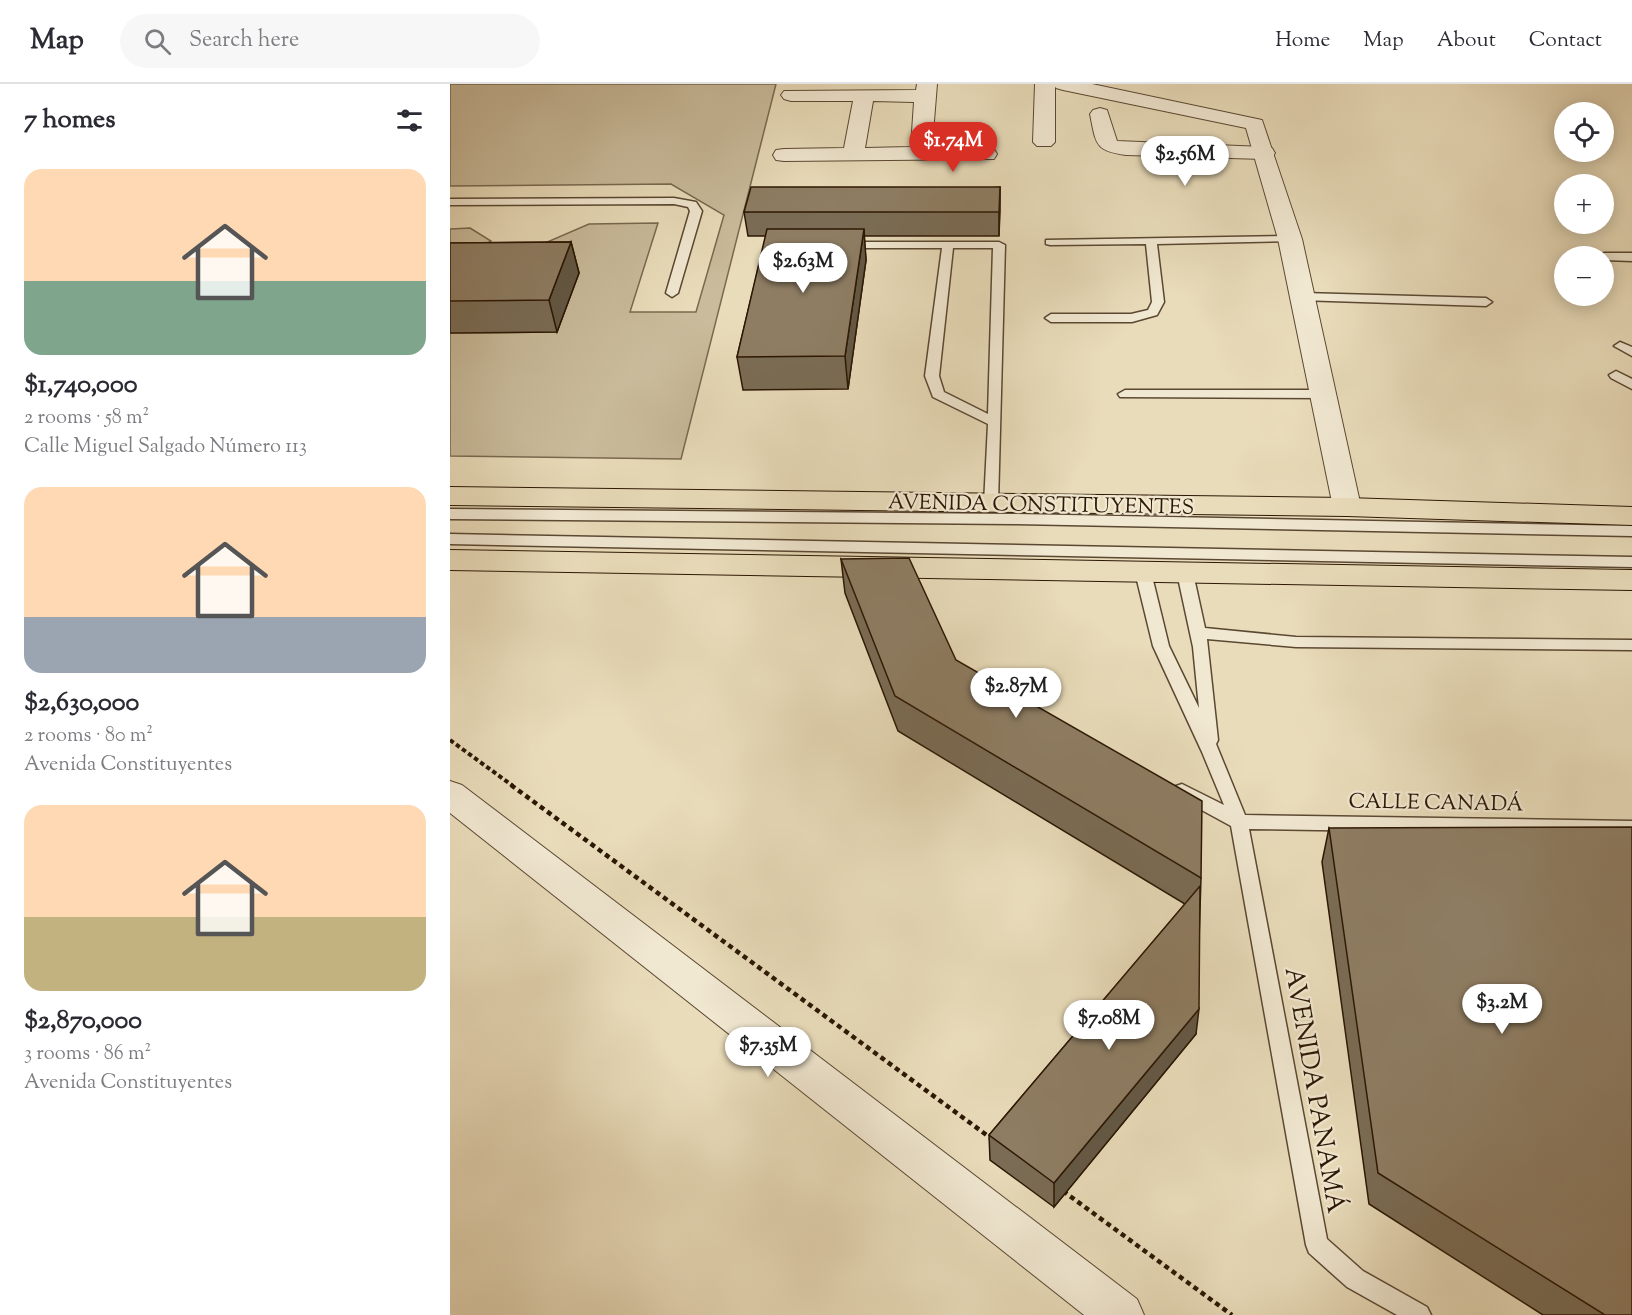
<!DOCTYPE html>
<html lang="en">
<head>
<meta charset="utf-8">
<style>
	:root { --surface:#fff; --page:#f7f7f7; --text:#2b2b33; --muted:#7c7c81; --line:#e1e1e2; --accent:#d93025 }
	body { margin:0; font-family:"Sorts Mill Goudy",serif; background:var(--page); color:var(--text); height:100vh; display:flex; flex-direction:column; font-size:22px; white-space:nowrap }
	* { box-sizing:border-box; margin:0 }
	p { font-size:20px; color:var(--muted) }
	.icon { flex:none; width:33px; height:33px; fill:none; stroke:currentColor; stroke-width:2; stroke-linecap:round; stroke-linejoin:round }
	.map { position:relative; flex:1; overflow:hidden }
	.sheet { display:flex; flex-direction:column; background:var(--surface); width:450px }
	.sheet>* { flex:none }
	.buttons { position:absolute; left:1104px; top:18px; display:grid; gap:12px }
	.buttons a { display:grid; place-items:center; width:60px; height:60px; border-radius:50%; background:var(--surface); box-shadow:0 3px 15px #0003; font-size:30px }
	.price { position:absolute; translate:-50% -51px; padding:0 14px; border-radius:21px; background:#fff; color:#222; font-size:20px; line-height:39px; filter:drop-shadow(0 2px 3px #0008) }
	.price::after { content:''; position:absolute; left:50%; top:36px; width:18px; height:14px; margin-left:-9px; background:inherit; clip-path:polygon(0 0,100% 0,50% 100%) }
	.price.selected { background:var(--accent); color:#fff }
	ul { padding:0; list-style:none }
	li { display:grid; align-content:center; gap:12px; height:318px; padding:0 24px }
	li span { display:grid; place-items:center; height:186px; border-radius:18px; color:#555 }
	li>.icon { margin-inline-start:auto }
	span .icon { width:108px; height:108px; fill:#fffc; stroke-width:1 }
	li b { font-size:26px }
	h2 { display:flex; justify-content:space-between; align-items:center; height:72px; padding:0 24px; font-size:26px }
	header { display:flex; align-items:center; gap:36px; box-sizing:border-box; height:84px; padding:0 30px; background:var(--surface); border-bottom:2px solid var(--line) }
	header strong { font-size:28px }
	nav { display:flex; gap:33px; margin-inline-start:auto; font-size:21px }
	.search { width:420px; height:54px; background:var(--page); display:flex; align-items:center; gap:15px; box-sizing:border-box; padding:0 21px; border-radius:33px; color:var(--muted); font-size:22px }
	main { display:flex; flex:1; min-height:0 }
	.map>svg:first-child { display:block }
	.green { fill:#c9bb9b; stroke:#7a6950; stroke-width:1.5 }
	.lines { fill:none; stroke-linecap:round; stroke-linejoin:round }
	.service-casing { stroke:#5b4832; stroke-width:3 }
	.minor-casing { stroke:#5b4832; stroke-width:2 }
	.tertiary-casing { stroke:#5b4832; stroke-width:2 }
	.primary-casing { stroke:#2c1704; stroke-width:2 }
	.path-far1 { stroke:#2c1704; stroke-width:4; stroke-dasharray:4.5 3; stroke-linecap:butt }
	.path { stroke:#2c1704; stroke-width:4.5; stroke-dasharray:5 4; stroke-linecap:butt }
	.service { fill:#f1e8d2; fill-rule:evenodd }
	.minor { fill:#f1e8d2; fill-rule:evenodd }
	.tertiary { fill:#f1e8d2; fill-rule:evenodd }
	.primary { fill:#e9dcba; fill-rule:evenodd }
	.wall { fill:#7a6c55; stroke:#2c1704; stroke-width:1.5 }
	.shaded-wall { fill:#635845; stroke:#2c1704; stroke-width:1.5 }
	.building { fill:#8e7d63; stroke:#2c1704; stroke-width:1.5 }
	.labels { text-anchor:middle; stroke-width:4.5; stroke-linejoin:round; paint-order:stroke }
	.street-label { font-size:21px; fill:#2c1704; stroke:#f1e8d2 }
	.near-street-label { font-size:26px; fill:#2c1704; stroke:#f1e8d2 }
</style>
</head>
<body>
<header>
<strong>Map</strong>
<div class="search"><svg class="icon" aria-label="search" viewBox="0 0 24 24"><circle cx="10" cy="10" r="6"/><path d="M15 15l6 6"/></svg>Search here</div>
<nav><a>Home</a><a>Map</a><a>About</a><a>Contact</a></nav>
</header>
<main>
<section class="sheet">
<h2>7 homes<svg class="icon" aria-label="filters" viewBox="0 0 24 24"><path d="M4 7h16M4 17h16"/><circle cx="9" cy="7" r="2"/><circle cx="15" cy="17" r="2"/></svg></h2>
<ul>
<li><span style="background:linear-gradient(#ffd9b3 60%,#7fa58c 0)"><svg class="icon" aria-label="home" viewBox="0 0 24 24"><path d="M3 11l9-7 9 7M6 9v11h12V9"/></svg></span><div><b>$1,740,000</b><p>2 rooms · 58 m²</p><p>Calle Miguel Salgado Número 113</p></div></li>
<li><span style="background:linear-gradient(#ffd9b3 70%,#9aa5b1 0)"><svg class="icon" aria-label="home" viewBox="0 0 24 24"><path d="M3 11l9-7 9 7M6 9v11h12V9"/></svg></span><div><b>$2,630,000</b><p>2 rooms · 80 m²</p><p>Avenida Constituyentes</p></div></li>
<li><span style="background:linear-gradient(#ffd9b3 60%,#c2b280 0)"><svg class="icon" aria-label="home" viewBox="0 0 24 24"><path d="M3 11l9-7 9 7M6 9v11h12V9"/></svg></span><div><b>$2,870,000</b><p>3 rooms · 86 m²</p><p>Avenida Constituyentes</p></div></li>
</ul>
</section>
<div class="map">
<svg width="1182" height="1231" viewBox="0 0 1182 1231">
	<rect width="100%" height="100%" fill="#e9dcba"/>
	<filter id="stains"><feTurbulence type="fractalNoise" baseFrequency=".00333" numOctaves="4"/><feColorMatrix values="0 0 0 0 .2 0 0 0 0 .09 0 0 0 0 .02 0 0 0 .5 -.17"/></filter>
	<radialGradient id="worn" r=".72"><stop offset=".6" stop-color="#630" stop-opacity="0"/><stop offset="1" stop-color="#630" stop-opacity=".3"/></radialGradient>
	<path class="green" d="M0,0h326l-95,375 -231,-3v-123l107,-1 -40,-77 72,-31 69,-1 -28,89h66l28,-97 -53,-31 -221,2z
		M20,144l21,13 -10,6 -31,28v-46z"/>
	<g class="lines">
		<g class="service-casing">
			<path id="service" d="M224,114l22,4 6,9 -24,82 -6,4 -6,-4 24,-82 -2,-4 -14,-3 -224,1v-6z
				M840,152l6,3 -2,2 -137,3 7,58 -7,13 -25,7h-81l-6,-4 6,-4h80l17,-4 4,-8 -6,-58 -96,1 -4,-1v-4z
				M549,158l6,3 -7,259 -7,4 -7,-4 4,-80 -55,-27 -8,-21 17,-128h-98l-6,-3 6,-3zM503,164h40l-5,166 -44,-22 -5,-16z
				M1154,169h28v8l-28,-1v-4h-6z
				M853,209l183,5 6,4 -6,4 -187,-6 -2,-3z
				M1170,258l12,5v9l-18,-10z
				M1166,287l16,8v10l-21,-11 -2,-3z
				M675,306h199l7,4 -7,4 -204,-1 -2,-3z
				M0,425l563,5 619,12v10l-619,-12 -563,-5z
				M0,450l1182,23v10l-1182,-23z
				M693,483l8,5 18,74 30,62 -6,-61 -16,-74 8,-5 8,5 12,55 91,9 336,3v10l-336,-3 -89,-8 11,101 -2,4 29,71 387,6v14l-383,-6 78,410 36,32 64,36 4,8h-34l-50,-28 -38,-34 -3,-8 -75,-419 -55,-30 -3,-5 3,-5 6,-2 42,21 -22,-53 -49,-106 -18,-74z"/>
		</g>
		<g class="minor-casing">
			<path id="minor" d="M467,0h20l-5,62 54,2 8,1 3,5 -3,5 -210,2 -8,-1 -3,-5 3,-5 8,-1 60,-1 9,-47h-62l-7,-2 -3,-4 3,-4 132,-1zM423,17l41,1 -3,45 -46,1z
				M585,0h20v58l-4,4h-14l-4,-4z
				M650,24l7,2 10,31 147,6 8,1 3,5 -3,5 -8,1 -138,-4c-32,-4 -30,-12 -36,-41l3,-4z"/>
		</g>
		<g class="tertiary-casing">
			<path id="tertiary" d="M603,0h39l170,36 40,119 59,268 -4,6 -10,3 -10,-3 -4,-6 -55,-268 -32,-111 -183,-38 -7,-2z
				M0,697l12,4 675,514 7,16h-60l-634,-502z"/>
		</g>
		<g class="primary-casing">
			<path id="primary" d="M0,403l897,11 285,9v18l-285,-9 -897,-11z
				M0,466l1182,20v20l-1182,-20z"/>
		</g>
		<path class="path-far1" d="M0,656l63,46"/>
		<path class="path" d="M61,701l481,354
			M613,1107l169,124"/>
		<use href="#service" class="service"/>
		<use href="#minor" class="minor"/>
		<use href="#tertiary" class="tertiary"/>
		<use href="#primary" class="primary"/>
	</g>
	<path class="wall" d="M550,103l-1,49h-135l2,24 -18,129 -105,1 -6,-33 29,-121h-18l-4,-24z
		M121,158l8,31 -22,59 -107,1v-90z
		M391,475l360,319 -5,156 -142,173 -64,-47 -1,-25 196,-231 -287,-173 -53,-138z
		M879,744l303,487h-89l-174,-111 -47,-342z"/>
	<path class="shaded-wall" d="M550,103v24l-1,25v-24z
		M414,145l2,31 -18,129 -3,-33z
		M121,158l8,31 -22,59 -8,-32z
		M749,925l-3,25 -142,173v-24z"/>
	<path class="building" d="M301,103h249l-1,25h-255z
		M317,145h97l-19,127 -108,1z
		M121,158l-22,58 -99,1v-58z
		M459,474l47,102 246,141 -1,77 -306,-182 -54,-137z
		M1182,743v488h-27l-227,-142 -49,-345z
		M750,802l-1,123 -145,174 -65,-48z"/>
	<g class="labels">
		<g class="street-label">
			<text transform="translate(591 420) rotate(1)" y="7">AVENIDA CONSTITUYENTES</text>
			<text transform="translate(986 718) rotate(1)" y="7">CALLE CANADÁ</text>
		</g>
		<g class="near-street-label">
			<text transform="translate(866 1006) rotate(80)" y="9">AVENIDA PANAMÁ</text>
		</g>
	</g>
	<rect width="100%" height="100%" filter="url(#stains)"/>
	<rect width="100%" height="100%" fill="url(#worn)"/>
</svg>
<div class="buttons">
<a><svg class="icon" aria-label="locate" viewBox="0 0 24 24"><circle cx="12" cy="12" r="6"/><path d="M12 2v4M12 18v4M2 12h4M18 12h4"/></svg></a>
<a>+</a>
<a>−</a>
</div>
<b class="price selected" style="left:503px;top:89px">$1.74M</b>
<b class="price" style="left:735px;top:103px">$2.56M</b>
<b class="price" style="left:353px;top:210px">$2.63M</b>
<b class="price" style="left:566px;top:635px">$2.87M</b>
<b class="price" style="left:1052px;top:951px">$3.2M</b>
<b class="price" style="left:659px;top:967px">$7.08M</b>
<b class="price" style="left:318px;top:994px">$7.35M</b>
</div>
</main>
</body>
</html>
